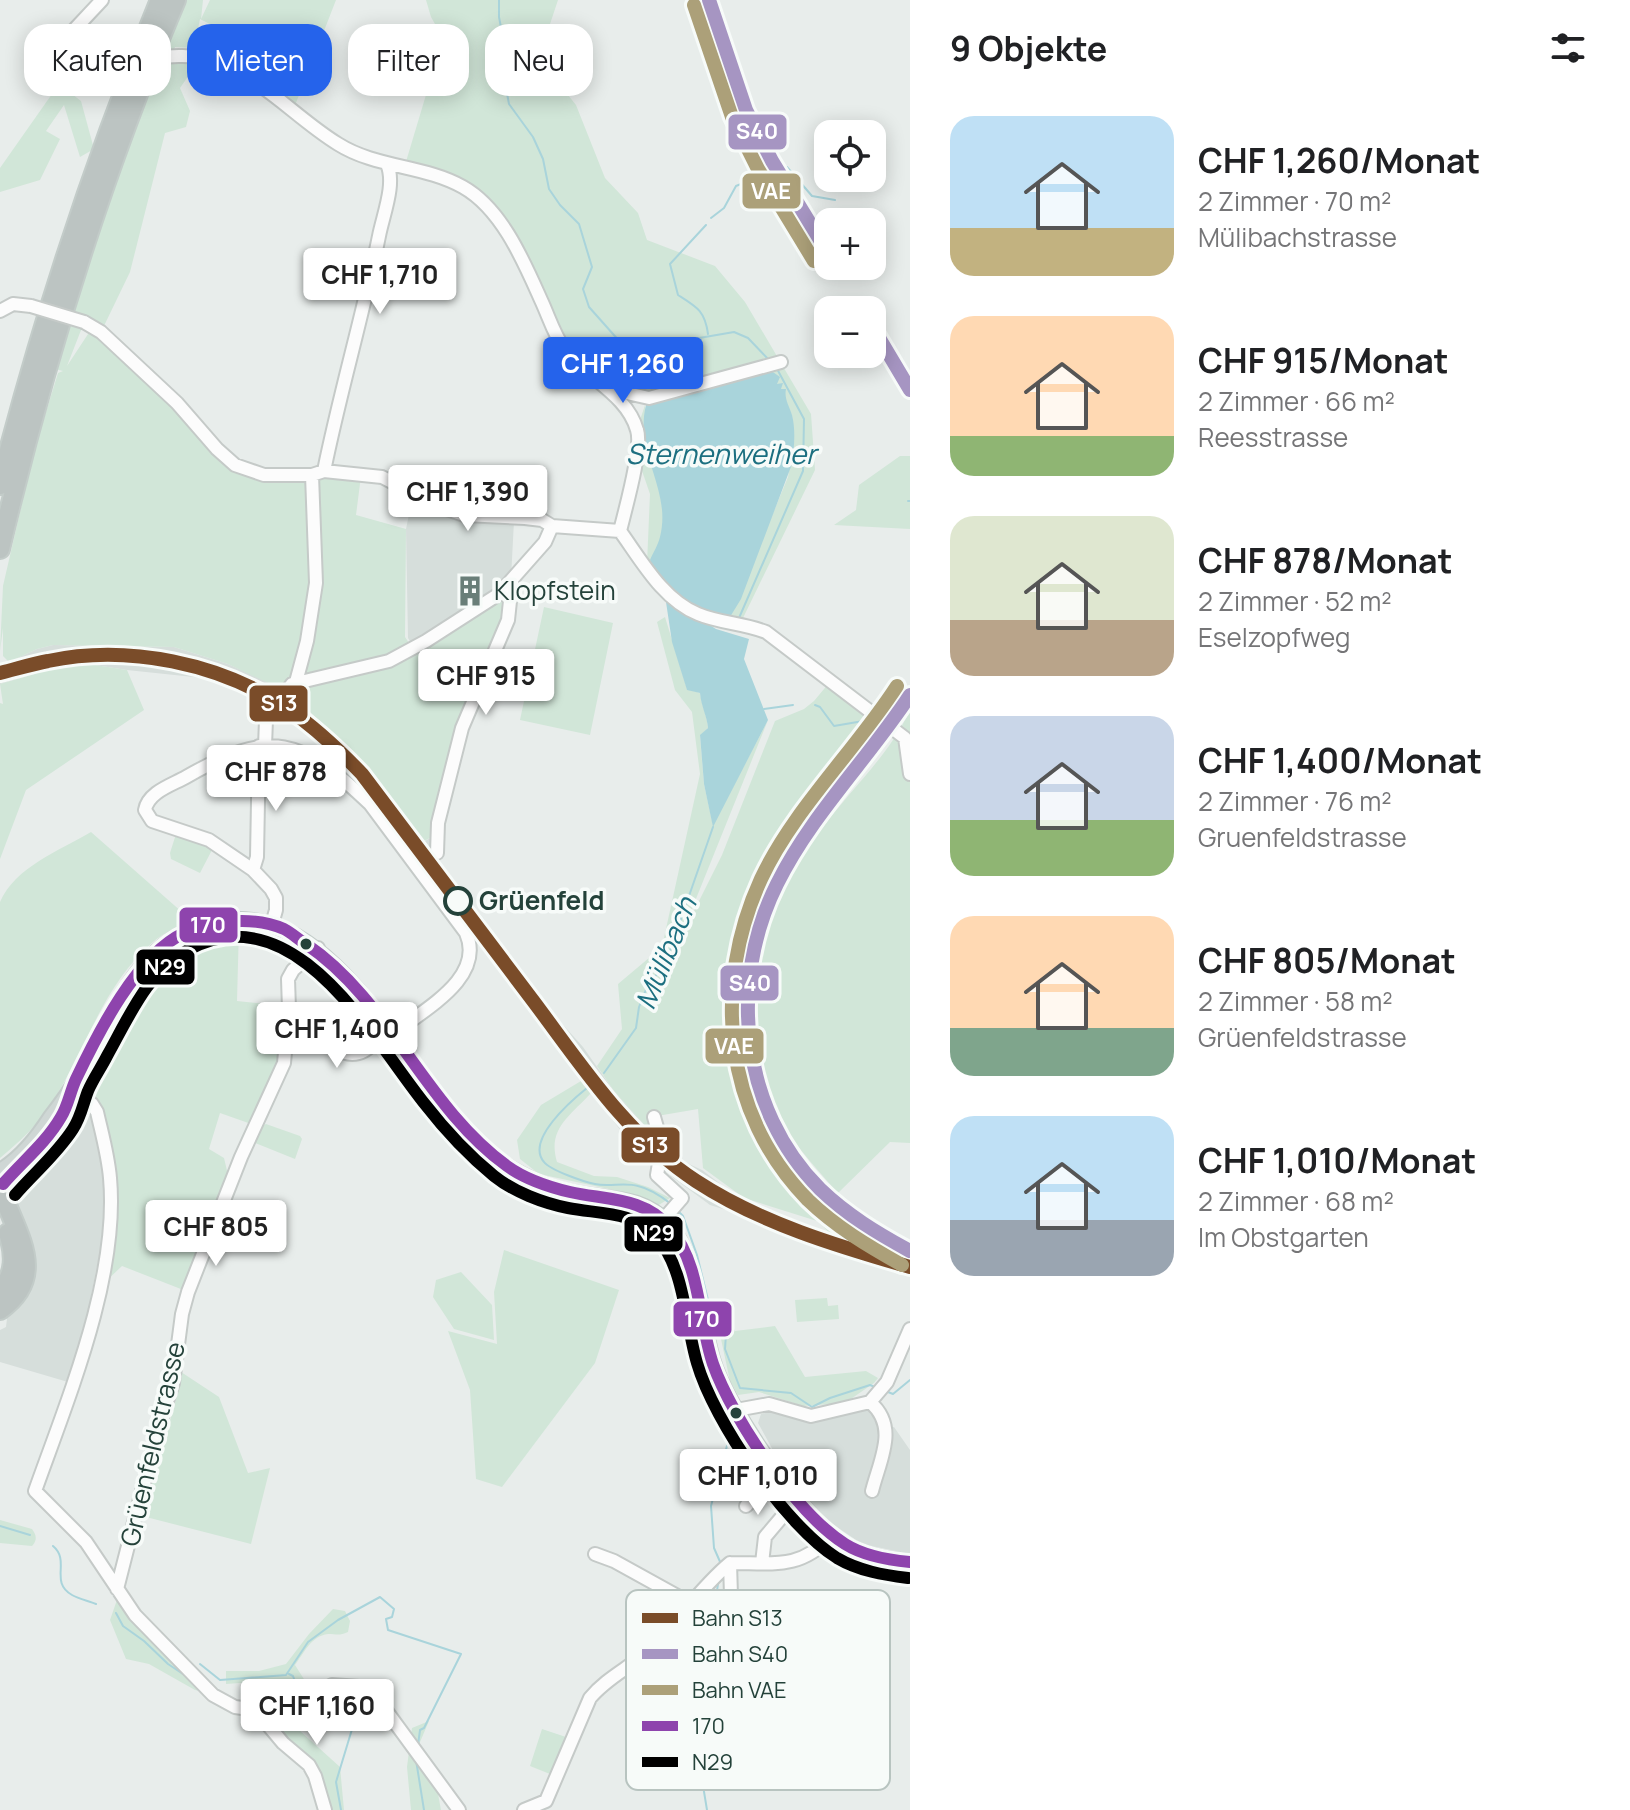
<!DOCTYPE html>
<html lang="de">
<head>
<meta charset="utf-8">
<style>
	:root { --surface:#fff; --page:#f2f2f2; --text:#202124; --muted:#757577; --accent:#2563eb }
	body { margin:0; font-family:Manrope,sans-serif; background:var(--page); color:var(--text); height:100vh; display:flex; flex-direction:column; font-size:30px; white-space:nowrap }
	* { box-sizing:border-box; margin:0 }
	p { font-size:26px; color:var(--muted) }
	.icon { flex:none; width:44px; height:44px; fill:none; stroke:currentColor; stroke-width:2; stroke-linecap:round; stroke-linejoin:round }
	.map { position:relative; flex:1; overflow:hidden }
	.sheet { display:flex; flex-direction:column; background:var(--surface); width:720px }
	.sheet>* { flex:none }
	.hud { position:absolute; left:24px; top:24px; width:760px; height:72px; display:flex; gap:16px }
	.controls { position:absolute; left:814px; top:120px; display:grid; gap:16px }
	.controls a { display:grid; place-items:center; width:72px; height:72px; border-radius:16px; background:var(--surface); box-shadow:0 4px 20px #0003; font-size:40px }
	.price { position:absolute; translate:-50% -68px; padding:0 18px; border-radius:8px; background:#fff; color:#222; font-size:26px; line-height:52px; filter:drop-shadow(0 2px 4px #0008) }
	.price::after { content:''; position:absolute; left:50%; top:48px; width:24px; height:18px; margin-left:-12px; background:inherit; clip-path:polygon(0 0,100% 0,50% 100%) }
	.price.current { background:var(--accent); color:#fff }
	ul { padding:0; list-style:none }
	li { display:flex; align-items:center; gap:24px; height:200px; padding:0 40px }
	li span { display:grid; place-items:center; flex:none; width:224px; height:160px; border-radius:24px; color:#555 }
	li>.icon { margin-inline-start:auto }
	span .icon { width:96px; height:96px; fill:#fffc; stroke-width:1 }
	li b { font-size:34px }
	h2 { display:flex; justify-content:space-between; align-items:center; height:96px; padding:0 40px; font-size:34px }
	.pill { padding:0 28px; border-radius:24px; background:var(--surface); box-shadow:0 4px 20px #0003; font-size:28px; line-height:72px }
	.pill.current { background:var(--accent); color:#fff }
	main { display:flex; flex:1; min-height:0 }
	.map>svg:first-child { display:block }
	.built { fill:#d6dedb }
	.green { fill:#d1e6d8 }
	.water { fill:#a9d4db }
	.lines { fill:none; stroke-linecap:round; stroke-linejoin:round }
	.stream { stroke:#a9d4db; stroke-width:2 }
	.minor-casing { stroke:#c5cac8; stroke-width:16 }
	.major-casing { stroke:#c3ccc9; stroke-width:18 }
	.highway-casing { stroke:#c3ccc9; stroke-width:22 }
	.minor { stroke:#fcfcfc; stroke-width:12 }
	.major { stroke:#cfd7d5; stroke-width:14 }
	.highway { stroke:#bcc4c2; stroke-width:18 }
	.minor-bridge-casing { stroke:#c5cac8; stroke-width:16; stroke-linecap:butt }
	.minor-bridge { stroke:#fcfcfc; stroke-width:12 }
	.bus-1-casing { stroke:#f7fbf9; stroke-width:18 }
	.bus-2-casing { stroke:#f7fbf9; stroke-width:18 }
	.bus-1 { stroke:#8e44ad; stroke-width:12 }
	.bus-2 { stroke:#000; stroke-width:12 }
	.rail-1-casing { stroke:#f7fbf9; stroke-width:20 }
	.rail-2-casing { stroke:#f7fbf9; stroke-width:20 }
	.rail-3-casing { stroke:#f7fbf9; stroke-width:20 }
	.rail-1 { stroke:#7a4c29; stroke-width:14 }
	.rail-2 { stroke:#a695c2; stroke-width:14 }
	.rail-3 { stroke:#aca079; stroke-width:14 }
	.stop-dot { fill:#f7fbf9; stroke:#24423a; stroke-width:4 }
	.bus-dot { fill:#24423a; stroke:#f7fbf9; stroke-width:3 }
	.labels { text-anchor:middle; stroke-width:7; stroke-linejoin:round; paint-order:stroke }
	.poi-label { font-size:26px; fill:#24423a; stroke:#f7fbf9; text-anchor:start }
	.stop-label { font-size:26px; font-weight:bold; fill:#24423a; stroke:#f7fbf9; text-anchor:start }
	.street-label { font-size:26px; fill:#24423a; stroke:#f7fbf9 }
	.water-label { font-size:28px; font-style:italic; fill:#1c6f80; stroke:#f7fbf9 }
	.key { fill:#f7fbf9; stroke:#b8c4c0; stroke-width:2 }
	.key-label { font-size:22px; fill:#24423a }
	.line-badge { stroke:#f7fbf9; stroke-width:3 }
	.badge-label { font-size:22px; text-anchor:middle; font-weight:bold; fill:#fff }
</style>
</head>
<body>
<main>
<div class="map">
<svg width="910" height="1810" viewBox="0 0 910 1810">
	<rect width="100%" height="100%" fill="#e8edeb"/>
	<path class="built" d="M412,500l44,14 58,7 -3,57 -8,9 -90,59 -5,-8 -2,-109z
		M53,645l121,2 54,17 61,27 92,95 42,56 13,-7 -3,23 5,8 24,24 22,29 47,70 52,58 31,44 44,49 -4,27 -32,-35 -50,-63 5,-4 -73,-97 -3,1 -26,-30 -10,-17 -92,-127 -34,-38 -58,-43 -8,1 -6,-4 -3,-7 -11,-7 -50,-19 -76,-8 -51,-8 -76,22v-18l37,-17z
		M82,1111l11,6 10,33 3,59 -4,32 -13,65 -21,76 -68,-20v-32l6,-3 14,-117 -6,-13 3,-15 4,-7 35,-35 17,-23z
		M663,1152l39,18 49,37 154,54 1,-7 -27,-12 -45,-32 7,-9 12,11 31,21 26,11v31l-100,-31 -58,-26 -42,-13 -39,-29 -10,-16z
		M863,1409l13,5 6,15 12,-2 16,23v104l-48,-10 -37,-25 -12,-13 -34,-45 -21,-38 3,-9 13,-3 36,9z"/>
	<path class="green" d="M185,0h18l-2,19 9,-19h126l-42,108c-19,-14 -33,-31 -52,-46l9,-17 -51,-26 -6,29 -19,-1 -4,17 28,-2 36,9 -24,19 -22,-15 -9,13 10,23 -4,16 -21,6 -35,139 -28,58 -29,-15 39,-125z
		M426,0h132l-9,27 7,53 20,25 29,73 33,35 9,27 68,26 30,36 66,112 4,56 -72,148 -13,-1 58,-140 6,-35 -2,-26 -8,-20 -8,-12v-7l-6,-7 -120,25 -36,-6 -44,-37 -85,-151 -80,-36 38,-127 -12,-21z
		M59,84l22,17 13,48 -14,8 -16,-52 -18,26 14,8 -20,41 -40,12v-24z
		M69,321l14,4 -16,41 25,-38 143,137 29,10 97,1 -5,39 50,14 -1,108 8,12 95,-61 -3,32 -26,42 -43,155v18l-14,7 -41,-56 -59,-63 -39,-36h-6l-49,-23 -54,-17 -121,-2 -16,4 -28,13 -6,-6v-28l-3,23 3,-65 31,-135 24,-78 5,-2 -8,-2z
		M645,405l2,30 16,66v29l8,65 -24,-31 3,-70 -11,-32 2,-45z
		M900,456h10v73l-76,-4 22,-15 3,-25z
		M544,607l69,16 -23,112 -70,-15z
		M665,617l22,72 13,4c2,13 7,23 8,35l-8,8 4,48 9,41 55,-105 -89,221 43,-86 53,-134 29,-12 10,-8 15,-18 54,44c-27,33 -55,65 -81,99 -8,12 -18,23 -24,35 -79,151 -29,321 129,393l-2,8 -73,-27 -15,-14 -73,-23 -41,-30 -5,-59 -41,7 -8,14 -35,-39 -17,-25 25,-37 -4,-45 44,-37 38,-173 -8,-62 -17,-22 -18,-68z
		M76,662l51,8 17,40 -118,80 -26,69v-156l3,1 -3,-20z
		M910,710v433l-20,-1 -52,51c-25,-28 -53,-58 -68,-93 -26,-61 -23,-137 4,-196 13,-28 31,-53 49,-77 29,-39 67,-73 87,-117z
		M91,832l100,88c-13,7 -28,13 -38,22 -52,45 -66,107 -102,162 -13,21 -32,38 -51,54v-256c15,-35 59,-51 91,-70z
		M176,834l37,14 -13,25 -29,-14 -1,-6z
		M222,927h17l-2,74 47,5 -2,50 -28,69 -34,-12 -11,36 15,9 5,21 -43,112 -64,-25 -19,18 4,-151 -16,-42 -2,-12c32,-63 58,-134 133,-152z
		M581,1081l10,12c-21,23 -44,36 -34,69l37,14 23,1 31,10 22,11 -13,8 -20,-11 -98,-21 -19,-15 -3,-19 24,-35z
		M266,1124l34,12 2,3 -7,20 -42,-17 5,-14z
		M504,1250l115,40 -24,73 -93,124 -26,-8 -6,-89 -22,-59 49,13 -3,-52z
		M461,1272l31,33 2,35 -40,-11 -21,-32 3,-17z
		M827,1298l1,8 10,-1 1,14 -42,3 -2,-22z
		M724,1303l11,28 40,-5 30,51 61,-6 12,7 -4,5 -29,20 -42,3 -44,-14 -21,3 -8,-14 -9,-42 -13,-34z
		M178,1370l41,27 29,76 22,-5 -19,76 -105,-27 7,-27 -5,-5 7,-29 5,1 16,-58z
		M0,1520l32,9c5,7 5,11 0,17l-32,-3z
		M118,1597l90,96 -13,-3 -46,-26 -23,-5 -16,-39z
		M333,1609l12,2 5,10 -2,11c-9,4 -11,2 -20,2 -17,2 -24,19 -33,31l19,30 -15,35 41,37 4,43h-17l-5,-19 -61,-78 19,-1 -7,-27 -19,-3 -28,2v-13h33l27,-7 23,-30z
		M429,1721l-12,28 19,34 5,27h-30l-4,-43 5,-39z
		M542,1729l27,9 -14,38 -25,-10z"/>
	<path class="water" d="M770,370l10,7 -3,7 6,-1 -2,6h5c-2,10 3,16 6,26 4,16 2,33 0,49l-51,135 -11,18c-33,0 -68,-28 -80,-57 3,-7 8,-15 10,-23 12,-48 -26,-83 -14,-132l24,-11z
		M672,601l44,28 33,10 -5,20 24,61 -55,107 -9,-43 -4,-49 8,-7c-1,-12 -7,-22 -8,-35l-13,-3 -15,-48 -6,-40z"/>
	<g class="lines">
		<path class="stream" d="M499,0v17l7,36v35l3,16 24,33 10,22 6,30 11,16 19,19 13,43 -9,22 6,18 48,54 19,-5 20,-14 58,-10 14,6 21,22
			M787,167l25,29 23,4
			M711,218l13,-10 12,-22 34,-14
			M706,225l-36,39 8,31c19,12 27,16 30,39
			M908,501h2
			M739,618l64,-147 1,-52 -28,-52
			M815,705l5,2 14,19 35,-6
			M764,709l29,-4
			M604,1073l32,-45 3,-21 8,-20 19,-25 47,-135
			M587,1088c-15,12 -62,52 -43,74 6,8 40,20 51,22 14,3 30,-2 43,2 13,3 23,10 33,18
			M678,1211l5,5 14,39 11,45 18,34 -1,15 15,39 51,5 21,14 18,-9 40,-13 5,2
			M888,1392l5,2 17,-14
			M0,1526l30,9
			M53,1546c18,15 -4,36 19,49 7,4 17,6 24,9
			M721,1564l-7,-16 -3,-42 18,-68
			M116,1613l7,13 21,15 24,23 18,12
			M696,1638c5,-20 23,-37 22,-58
			M200,1664l20,16 66,-5 22,-33 30,-22 42,-23 14,12 -2,8 -6,2 2,11 73,24 -37,74 -4,2 -2,15
			M289,1674l4,2 7,20
			M310,1702l11,-1 32,25 -17,56 5,28
			M696,1743l11,67
			M416,1760l8,50"/>
		<g class="minor-casing">
			<path id="minor" d="M182,56c64,1 105,57 156,88 38,24 86,21 125,43 39,22 61,75 78,113 8,17 13,35 24,50 21,28 62,44 72,80 6,18 -12,80 -17,101
				M98,87l-17,1 -9,-7 -6,-10 -3,-14 9,-25 30,-32
				M0,311l13,-7 18,2
				M84,322l17,10 76,71 40,46 18,16 29,10h48l12,-4 58,6 56,29 26,9 61,3 17,2 10,6 68,5
				M609,389l40,9 132,-36
				M324,471c16,-79 39,-156 55,-235 4,-21 17,-52 8,-72
				M620,531c21,29 43,69 78,83 21,9 45,9 68,18l139,106 5,36
				M296,682l11,-41 9,-58 -4,-108
				M265,746l1,-26 26,-36 97,-23 37,-20 73,-47 46,-52 7,-16
				M437,853l1,-30 24,-95 46,-108 4,-38
				M253,870l4,-13 2,-111
				M272,924l4,-14v-12l-5,-9 -18,-19 -44,-30 -57,-19 -7,-11c3,-18 27,-25 41,-33 85,-49 115,-39 184,27l96,129c20,46 -44,77 -74,102
				M289,1009l8,4c16,14 41,52 67,38 9,-5 16,-14 24,-21
				M71,1090l21,14 5,8c5,22 11,43 13,66 9,99 -42,220 -75,313l51,51 49,73 78,80 22,12 37,5 13,-3 47,-24 27,2 26,22 74,101
				M654,1117l8,28 -5,30 25,23 -19,22
				M870,1402l17,-20 23,-53
				M736,1410l33,-6 42,12 59,-14c29,25 10,57 2,89
				M732,1467l14,-14 41,51 -1,8 -21,25 -3,26
				M746,1506l23,-24
				M595,1554l19,7 76,42
				M730,1563l3,98 -3,58
				M117,1589l40,-157 16,-49 9,-69 6,-22 53,-135 43,-94 5,-54 -1,-30 5,-9 25,-22
				M257,1712l26,31 26,22 6,11 10,34
				M524,1810l22,-9 44,-103c18,-22 44,-32 63,-52 27,-27 47,-58 77,-83 44,0 69,7 102,-27"/>
		</g>
		<g class="major-casing">
			<path id="major" d="M0,1171c21,-12 38,-34 51,-54 7,-9 14,-18 20,-28 39,-61 59,-146 139,-166 124,-30 194,152 268,221 26,24 61,43 96,49 35,7 68,3 94,31 26,28 33,97 44,135 13,46 87,155 127,182 21,14 46,19 71,21"/>
		</g>
		<g class="highway-casing">
			<path id="highway" d="M0,485c42,-165 95,-327 160,-485
				M0,549c44,-187 101,-372 176,-549
				M0,1291c16,-17 15,-37 8,-58
				M0,1310c49,-35 16,-76 2,-118"/>
		</g>
		<use href="#minor" class="minor"/>
		<use href="#major" class="major"/>
		<use href="#highway" class="highway"/>
		<g class="minor-bridge-casing">
			<path id="minor-bridge" d="M98,87c26,-18 51,-32 84,-31
				M31,306l53,16"/>
		</g>
		<use href="#minor-bridge" class="minor-bridge"/>
		<g class="bus-1-casing">
			<path id="bus-1" d="M3,1184c19,-22 43,-41 58,-67 7,-11 9,-25 15,-38 22,-46 61,-124 108,-146 31,-13 69,-17 100,-4 8,4 15,11 22,15 84,57 119,163 201,222 18,13 42,21 63,26 35,8 75,5 100,36 31,37 28,92 43,136 19,54 83,149 132,180 19,12 43,16 65,18"/>
		</g>
		<g class="bus-2-casing">
			<path id="bus-2" d="M15,1195c19,-22 42,-41 58,-66 8,-12 10,-25 15,-38 5,-12 13,-23 19,-35 22,-39 40,-84 81,-106 106,-57 182,85 236,153 21,27 43,51 70,73 20,16 49,27 74,32 30,6 66,3 88,28 29,32 29,87 41,127 17,59 89,163 140,195 22,13 47,17 71,20"/>
		</g>
		<use href="#bus-1" class="bus-1"/>
		<use href="#bus-2" class="bus-2"/>
		<g class="rail-1-casing">
			<path id="rail-1" d="M0,673c16,-4 32,-9 48,-12 79,-17 173,2 240,48 28,19 51,41 74,65 57,76 115,152 172,228 48,64 94,135 162,179 64,42 141,65 214,86"/>
		</g>
		<g class="rail-2-casing">
			<path id="rail-2" d="M709,0l37,110 26,51 56,92
				M872,326l38,64
				M910,695c-42,64 -99,120 -133,189 -49,98 -37,225 43,305 27,26 57,44 90,62"/>
		</g>
		<g class="rail-3-casing">
			<path id="rail-3" d="M694,5l38,112 26,52 56,92
				M897,686c-42,65 -104,124 -136,193 -49,107 -38,234 47,321 28,27 60,46 94,65"/>
		</g>
		<use href="#rail-1" class="rail-1"/>
		<use href="#rail-2" class="rail-2"/>
		<use href="#rail-3" class="rail-3"/>
	</g>
	<defs>
		<g id="building-bare" transform="scale(2.4)"><path d="M-4-6H4V6H1V3H-1V6H-4ZM-2.5-4.3h1.7v1.8h-1.7ZM.8-4.3h1.7v1.8H.8ZM-2.5-1h1.7V.8h-1.7ZM.8-1h1.7V.8H.8Z" fill="#697e78" stroke="#f7fbf9" stroke-width="2.5" paint-order="stroke"/></g>
	</defs>
	<g fill-rule="evenodd">
		<use href="#building-bare" x="470" y="591"/>
	</g>
	<circle class="stop-dot" cx="458" cy="901" r="13"/>
	<g class="bus-dot">
		<circle cx="306" cy="944" r="7"/>
		<circle cx="736" cy="1413" r="7"/>
	</g>
	<g class="labels">
		<g class="poi-label">
			<text x="494" y="600">Klopfstein</text>
		</g>
		<g class="stop-label">
			<text x="479" y="910">Grüenfeld</text>
		</g>
		<g class="street-label">
			<text transform="translate(153 1444) rotate(-77)" y="9">Grüenfeldstrasse</text>
		</g>
		<g class="water-label">
			<text x="721" y="464">Sternenweiher</text>
			<text transform="translate(666 953) rotate(-68)" y="10">Mülibach</text>
		</g>
	</g>
	<rect x="626" y="1590" width="264" height="200" rx="12" class="key"/>
	<rect x="642" y="1613" width="36" height="10" fill="#7a4c29"/>
	<rect x="642" y="1649" width="36" height="10" fill="#a695c2"/>
	<rect x="642" y="1685" width="36" height="10" fill="#aca079"/>
	<rect x="642" y="1721" width="36" height="10" fill="#8e44ad"/>
	<rect x="642" y="1757" width="36" height="10" fill="#000"/>
	<g class="key-label">
		<text x="692" y="1626">Bahn S13</text>
		<text x="692" y="1662">Bahn S40</text>
		<text x="692" y="1698">Bahn VAE</text>
		<text x="692" y="1734">170</text>
		<text x="692" y="1770">N29</text>
	</g>
	<g class="line-badge">
		<rect x="727" y="113" width="61" height="38" rx="8" fill="#a695c2"/>
		<rect x="741" y="172" width="61" height="38" rx="8" fill="#aca079"/>
		<rect x="248" y="684" width="61" height="39" rx="8" fill="#7a4c29"/>
		<rect x="178" y="906" width="61" height="38" rx="8" fill="#8e44ad"/>
		<rect x="135" y="948" width="61" height="38" rx="8" fill="#000"/>
		<rect x="719" y="964" width="61" height="38" rx="8" fill="#a695c2"/>
		<rect x="704" y="1027" width="61" height="38" rx="8" fill="#aca079"/>
		<rect x="620" y="1126" width="61" height="38" rx="8" fill="#7a4c29"/>
		<rect x="623" y="1215" width="61" height="38" rx="8" fill="#000"/>
		<rect x="672" y="1300" width="61" height="38" rx="8" fill="#8e44ad"/>
	</g>
	<g class="badge-label">
		<text x="757" y="139">S40</text>
		<text x="771" y="199">VAE</text>
		<text x="279" y="711">S13</text>
		<text x="208" y="933">170</text>
		<text x="165" y="975">N29</text>
		<text x="750" y="991">S40</text>
		<text x="734" y="1054">VAE</text>
		<text x="650" y="1153">S13</text>
		<text x="654" y="1241">N29</text>
		<text x="702" y="1327">170</text>
	</g>
</svg>
<div class="controls">
<a><svg class="icon" aria-label="locate" viewBox="0 0 24 24"><circle cx="12" cy="12" r="6"/><path d="M12 2v4M12 18v4M2 12h4M18 12h4"/></svg></a>
<a>+</a>
<a>−</a>
</div>
<b class="price" style="left:380px;top:316px">CHF 1,710</b>
<b class="price current" style="left:623px;top:405px">CHF 1,260</b>
<b class="price" style="left:468px;top:533px">CHF 1,390</b>
<b class="price" style="left:486px;top:717px">CHF 915</b>
<b class="price" style="left:276px;top:813px">CHF 878</b>
<b class="price" style="left:337px;top:1070px">CHF 1,400</b>
<b class="price" style="left:216px;top:1268px">CHF 805</b>
<b class="price" style="left:758px;top:1517px">CHF 1,010</b>
<b class="price" style="left:317px;top:1747px">CHF 1,160</b>
<div class="hud">
<a class="pill">Kaufen</a>
<a class="pill current">Mieten</a>
<a class="pill">Filter</a>
<a class="pill">Neu</a>
</div>
</div>
<section class="sheet">
<h2>9 Objekte<svg class="icon" aria-label="filters" viewBox="0 0 24 24"><path d="M4 7h16M4 17h16"/><circle cx="9" cy="7" r="2"/><circle cx="15" cy="17" r="2"/></svg></h2>
<ul>
<li><span style="background:linear-gradient(#bfe0f5 70%,#c2b280 0)"><svg class="icon" aria-label="home" viewBox="0 0 24 24"><path d="M3 11l9-7 9 7M6 9v11h12V9"/></svg></span><div><b>CHF 1,260/Monat</b><p>2 Zimmer · 70 m²</p><p>Mülibachstrasse</p></div></li>
<li><span style="background:linear-gradient(#ffd9b3 75%,#8fb573 0)"><svg class="icon" aria-label="home" viewBox="0 0 24 24"><path d="M3 11l9-7 9 7M6 9v11h12V9"/></svg></span><div><b>CHF 915/Monat</b><p>2 Zimmer · 66 m²</p><p>Reesstrasse</p></div></li>
<li><span style="background:linear-gradient(#dfe7d0 65%,#b9a48a 0)"><svg class="icon" aria-label="home" viewBox="0 0 24 24"><path d="M3 11l9-7 9 7M6 9v11h12V9"/></svg></span><div><b>CHF 878/Monat</b><p>2 Zimmer · 52 m²</p><p>Eselzopfweg</p></div></li>
<li><span style="background:linear-gradient(#c9d6e8 65%,#8fb573 0)"><svg class="icon" aria-label="home" viewBox="0 0 24 24"><path d="M3 11l9-7 9 7M6 9v11h12V9"/></svg></span><div><b>CHF 1,400/Monat</b><p>2 Zimmer · 76 m²</p><p>Gruenfeldstrasse</p></div></li>
<li><span style="background:linear-gradient(#ffd9b3 70%,#7fa58c 0)"><svg class="icon" aria-label="home" viewBox="0 0 24 24"><path d="M3 11l9-7 9 7M6 9v11h12V9"/></svg></span><div><b>CHF 805/Monat</b><p>2 Zimmer · 58 m²</p><p>Grüenfeldstrasse</p></div></li>
<li><span style="background:linear-gradient(#bfe0f5 65%,#9aa5b1 0)"><svg class="icon" aria-label="home" viewBox="0 0 24 24"><path d="M3 11l9-7 9 7M6 9v11h12V9"/></svg></span><div><b>CHF 1,010/Monat</b><p>2 Zimmer · 68 m²</p><p>Im Obstgarten</p></div></li>
</ul>
</section>
</main>
</body>
</html>
